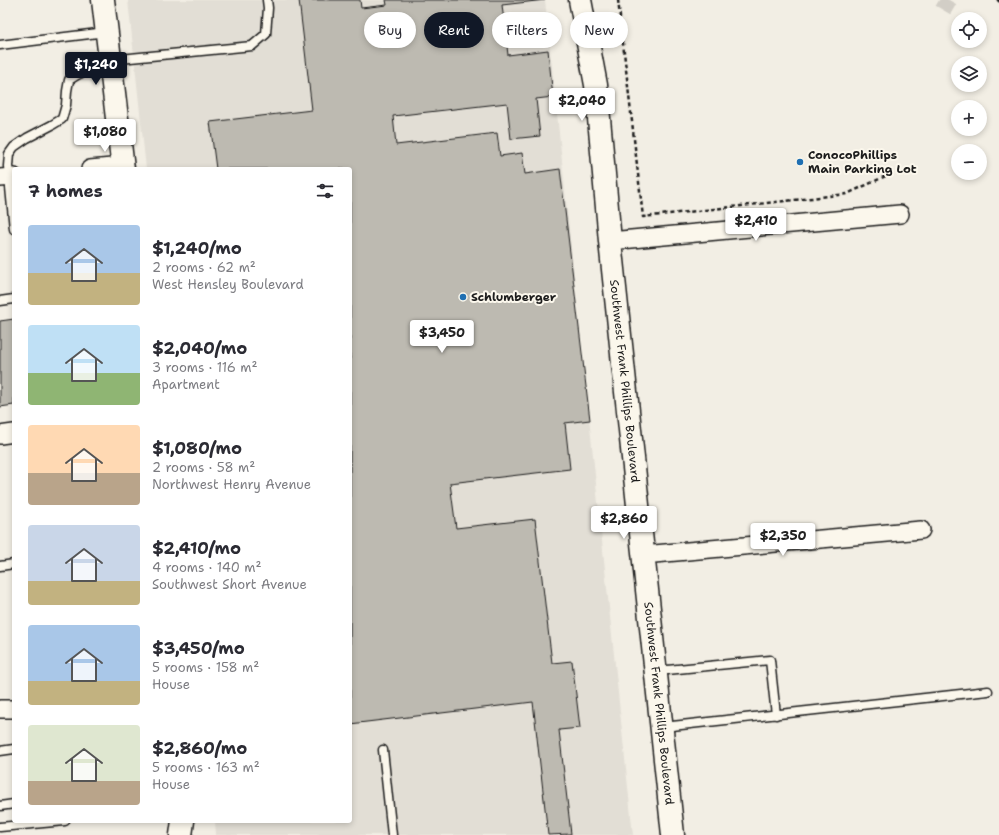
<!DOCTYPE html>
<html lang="en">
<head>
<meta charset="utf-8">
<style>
	:root { --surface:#fff; --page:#f7f7f7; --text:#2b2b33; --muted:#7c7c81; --accent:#111827 }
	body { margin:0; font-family:"Shantell Sans",sans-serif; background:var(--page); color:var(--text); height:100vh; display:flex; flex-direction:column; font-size:15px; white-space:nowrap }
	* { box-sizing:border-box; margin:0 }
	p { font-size:13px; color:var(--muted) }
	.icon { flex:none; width:22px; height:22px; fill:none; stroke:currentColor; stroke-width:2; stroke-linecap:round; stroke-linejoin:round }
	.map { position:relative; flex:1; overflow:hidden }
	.side { position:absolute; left:12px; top:167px; width:340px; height:656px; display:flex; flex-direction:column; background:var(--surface); border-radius:4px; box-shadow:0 2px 6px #0003 }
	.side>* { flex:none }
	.hud { position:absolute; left:364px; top:12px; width:380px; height:36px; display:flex; gap:8px }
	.fabs { position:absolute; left:951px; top:12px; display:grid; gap:8px }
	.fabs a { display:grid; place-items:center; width:36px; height:36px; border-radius:50%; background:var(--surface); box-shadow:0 2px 6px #0003; font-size:20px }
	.price { position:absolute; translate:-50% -34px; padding:0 9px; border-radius:4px; background:#fff; color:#222; font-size:13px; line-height:26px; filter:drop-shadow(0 1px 2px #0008) }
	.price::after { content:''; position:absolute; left:50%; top:24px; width:12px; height:9px; margin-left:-6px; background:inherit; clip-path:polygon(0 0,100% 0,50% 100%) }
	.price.active { background:var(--accent); color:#fff }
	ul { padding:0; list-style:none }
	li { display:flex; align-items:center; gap:12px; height:100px; padding:0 16px }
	li span { display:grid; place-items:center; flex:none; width:112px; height:80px; border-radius:4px; color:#555 }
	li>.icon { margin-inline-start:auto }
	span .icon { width:48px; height:48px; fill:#fffc; stroke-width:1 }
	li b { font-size:17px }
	h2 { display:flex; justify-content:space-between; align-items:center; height:48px; padding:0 16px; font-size:17px }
	.pill { padding:0 14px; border-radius:18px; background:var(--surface); box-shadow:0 2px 6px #0003; font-size:14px; line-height:36px }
	.pill.active { background:var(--accent); color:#fff }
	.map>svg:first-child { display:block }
	.built { fill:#e2ded5 }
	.building { fill:#bdbab1; stroke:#1c1c1c }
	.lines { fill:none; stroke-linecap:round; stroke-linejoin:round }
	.street-tunnel { stroke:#d2cec6; stroke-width:17; stroke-dasharray:17 8; stroke-linecap:butt }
	.lane-casing { stroke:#1c1c1c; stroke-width:11 }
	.street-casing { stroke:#1c1c1c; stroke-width:20 }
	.secondary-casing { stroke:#1c1c1c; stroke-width:25 }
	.path { stroke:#1c1c1c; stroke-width:2.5; stroke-dasharray:4 3; stroke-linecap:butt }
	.lane { stroke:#fbf7ec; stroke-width:8 }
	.street { stroke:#fbf7ec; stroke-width:17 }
	.secondary { stroke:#fbf7ec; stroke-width:22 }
	.rail { stroke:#1c1c1c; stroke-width:3 }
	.poi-dot { fill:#1f6fb2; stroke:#fbf7ec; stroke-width:1.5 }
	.labels { text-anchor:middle; stroke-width:4; stroke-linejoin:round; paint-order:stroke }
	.poi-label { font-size:12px; font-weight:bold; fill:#1c1c1c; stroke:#fbf7ec; text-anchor:start }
	.street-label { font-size:12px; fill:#1c1c1c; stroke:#fbf7ec }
</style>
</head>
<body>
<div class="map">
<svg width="999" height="835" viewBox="0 0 999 835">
	<rect width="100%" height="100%" fill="#f2eee4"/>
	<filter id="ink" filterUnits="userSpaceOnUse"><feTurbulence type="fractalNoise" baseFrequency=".025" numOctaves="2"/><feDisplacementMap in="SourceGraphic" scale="8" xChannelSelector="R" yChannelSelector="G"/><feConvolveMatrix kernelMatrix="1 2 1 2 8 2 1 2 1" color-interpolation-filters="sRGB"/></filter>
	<g filter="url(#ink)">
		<path class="built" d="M128,0h417l88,835h-417l-1,-14h135v-652h-204z"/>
		<path class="building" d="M299,0h61l1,8 26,-3 -1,-5h159l-43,5 6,50 40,-5 5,47 -17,2 4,37 -29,3 -4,-36 -114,13 3,29 101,-12 3,23 22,-3 3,21 35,-5 30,251 -25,3 5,46 -120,14 6,45 79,-9 17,144 20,-2 8,67 -21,2 12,104 -23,1 -15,-133 -183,22v-555h-134l-6,-47 102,-12z
			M14,319v86l-14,2v-86z"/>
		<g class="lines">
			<path class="street-tunnel" d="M943,10l6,-10"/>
			<g class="lane-casing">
				<path id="lane" d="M0,45l106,-13
					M14,229l-6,-63 1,-12 5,-7 13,-9 25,-13 10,-6 4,-14 1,-14 2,-11 8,-5 33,-15 142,-14 14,-12 2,-26 -1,-8
					M0,301l14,-2
					M0,566l14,-2
					M657,671l113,-11 6,55
					M663,727l325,-36
					M383,750l9,85
					M0,751l14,-2
					M0,806l14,-2
					M0,827l65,-6"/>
			</g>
			<g class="street-casing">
				<path id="street" d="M90,169l33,-3
					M0,178l14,-1
					M610,241l290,-27
					M0,435l14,-2
					M643,555l278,-25
					M0,709h14"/>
			</g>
			<g class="secondary-casing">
				<g id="secondary">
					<path d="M103,0l20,169"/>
					<path id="s1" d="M580,0l16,85 14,156 63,594"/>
					<path d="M181,835l2,-14"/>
				</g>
			</g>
			<path class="path" d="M618,0l25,217 204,-23 41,-19"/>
			<use href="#lane" class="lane"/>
			<use href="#street" class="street"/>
			<use href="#secondary" class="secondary"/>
			<path class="rail" d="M998,0l1,1"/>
		</g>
	</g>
	<g class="poi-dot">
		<circle cx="800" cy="162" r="4"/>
		<circle cx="463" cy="297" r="4"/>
	</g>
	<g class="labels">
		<g class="poi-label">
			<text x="808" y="159">ConocoPhillips<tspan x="808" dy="14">Main Parking Lot</tspan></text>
			<text x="471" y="301">Schlumberger</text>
		</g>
		<g class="street-label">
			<text dy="4" stroke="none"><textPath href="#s1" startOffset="384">Southwest Frank Phillips Boulevard</textPath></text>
			<text dy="4" stroke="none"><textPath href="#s1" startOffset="708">Southwest Frank Phillips Boulevard</textPath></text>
		</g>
	</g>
</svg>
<div class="fabs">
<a><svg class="icon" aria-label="locate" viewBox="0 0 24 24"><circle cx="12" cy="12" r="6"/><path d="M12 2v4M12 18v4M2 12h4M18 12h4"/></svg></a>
<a><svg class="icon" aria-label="layers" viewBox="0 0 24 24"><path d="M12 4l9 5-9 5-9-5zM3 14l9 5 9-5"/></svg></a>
<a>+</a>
<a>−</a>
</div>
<b class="price active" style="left:96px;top:86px">$1,240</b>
<b class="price" style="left:582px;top:122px">$2,040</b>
<b class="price" style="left:105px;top:153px">$1,080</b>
<b class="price" style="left:756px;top:242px">$2,410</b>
<b class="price" style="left:442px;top:354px">$3,450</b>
<b class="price" style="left:624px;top:540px">$2,860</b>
<b class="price" style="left:783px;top:557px">$2,350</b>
<div class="hud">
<a class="pill">Buy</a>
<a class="pill active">Rent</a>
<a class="pill">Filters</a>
<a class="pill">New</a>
</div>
<section class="side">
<h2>7 homes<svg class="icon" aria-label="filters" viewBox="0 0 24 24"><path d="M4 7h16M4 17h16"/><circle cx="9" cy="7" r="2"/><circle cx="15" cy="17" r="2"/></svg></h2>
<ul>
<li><span style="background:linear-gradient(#a9c7e8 60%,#c2b280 0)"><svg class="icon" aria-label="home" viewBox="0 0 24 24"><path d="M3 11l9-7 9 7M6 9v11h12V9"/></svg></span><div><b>$1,240/mo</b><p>2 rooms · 62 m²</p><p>West Hensley Boulevard</p></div></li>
<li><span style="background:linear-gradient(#bfe0f5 60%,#8fb573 0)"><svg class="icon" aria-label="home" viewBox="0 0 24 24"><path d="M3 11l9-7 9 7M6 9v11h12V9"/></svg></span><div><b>$2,040/mo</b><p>3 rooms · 116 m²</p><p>Apartment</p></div></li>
<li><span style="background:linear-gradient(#ffd9b3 60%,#b9a48a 0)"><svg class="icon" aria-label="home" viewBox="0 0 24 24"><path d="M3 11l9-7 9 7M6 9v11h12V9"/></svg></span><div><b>$1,080/mo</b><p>2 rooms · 58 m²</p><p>Northwest Henry Avenue</p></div></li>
<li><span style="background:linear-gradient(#c9d6e8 70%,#c2b280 0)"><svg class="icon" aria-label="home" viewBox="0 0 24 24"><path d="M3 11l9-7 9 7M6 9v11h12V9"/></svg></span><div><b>$2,410/mo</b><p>4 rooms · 140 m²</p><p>Southwest Short Avenue</p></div></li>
<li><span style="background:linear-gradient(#a9c7e8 70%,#c2b280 0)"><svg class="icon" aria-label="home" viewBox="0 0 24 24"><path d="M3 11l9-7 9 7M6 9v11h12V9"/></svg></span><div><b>$3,450/mo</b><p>5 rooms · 158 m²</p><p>House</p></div></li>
<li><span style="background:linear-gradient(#dfe7d0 70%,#b9a48a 0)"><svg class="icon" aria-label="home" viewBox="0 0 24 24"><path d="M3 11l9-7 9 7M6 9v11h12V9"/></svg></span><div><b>$2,860/mo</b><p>5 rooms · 163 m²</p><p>House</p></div></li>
</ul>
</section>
</div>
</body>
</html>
